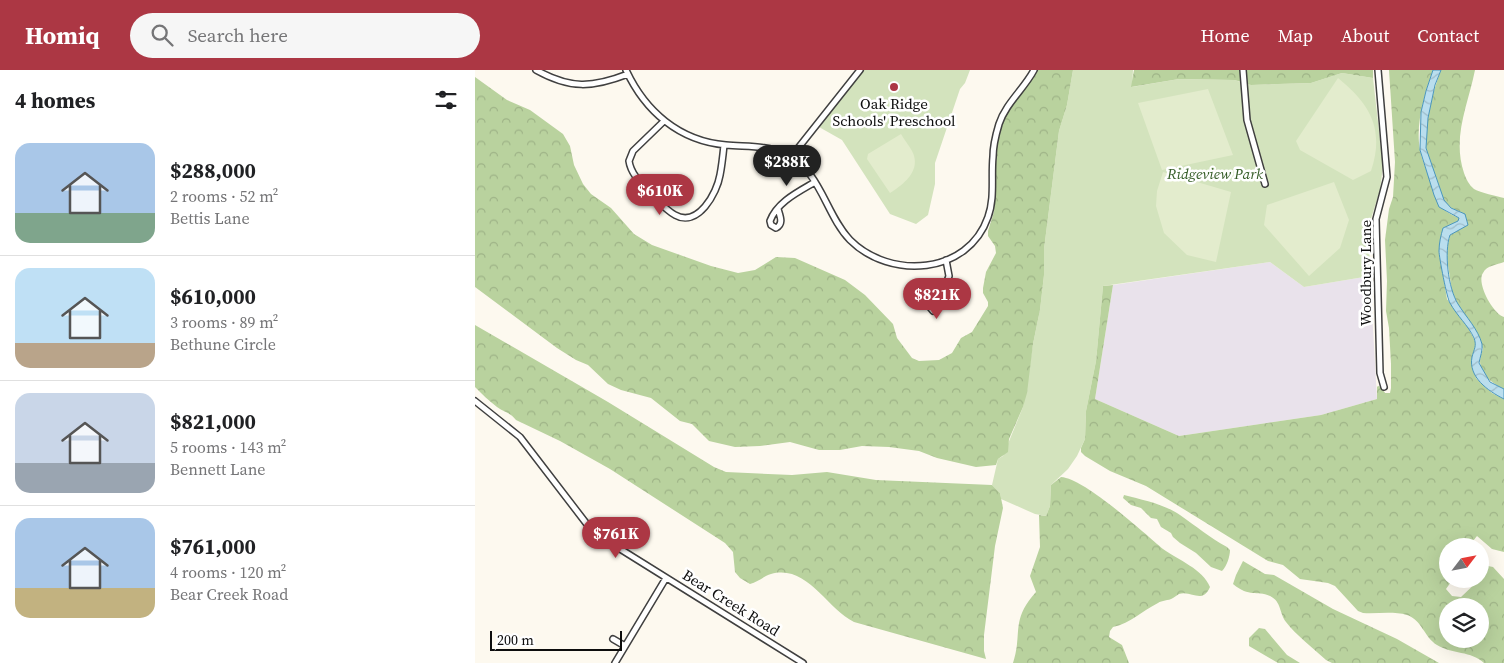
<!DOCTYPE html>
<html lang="en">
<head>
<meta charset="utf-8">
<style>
	:root { --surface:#fff; --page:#f6f6f6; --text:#202124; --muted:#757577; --line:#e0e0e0; --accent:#ac3744 }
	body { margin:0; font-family:"Source Serif 4",serif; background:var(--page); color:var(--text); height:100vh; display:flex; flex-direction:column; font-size:19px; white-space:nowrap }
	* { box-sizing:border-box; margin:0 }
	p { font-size:16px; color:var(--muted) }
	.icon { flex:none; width:28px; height:28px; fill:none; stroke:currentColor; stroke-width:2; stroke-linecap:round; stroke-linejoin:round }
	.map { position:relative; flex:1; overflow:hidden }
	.details { display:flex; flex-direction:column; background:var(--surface); width:475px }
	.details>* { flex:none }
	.needle { width:32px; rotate:58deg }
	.buttons { position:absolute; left:964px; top:468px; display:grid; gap:10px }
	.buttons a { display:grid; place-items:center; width:50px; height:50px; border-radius:50%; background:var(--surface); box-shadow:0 5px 20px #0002; font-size:25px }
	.scale { position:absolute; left:15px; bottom:12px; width:132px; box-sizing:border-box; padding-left:5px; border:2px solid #0d0d0d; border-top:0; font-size:14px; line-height:18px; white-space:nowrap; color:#0d0d0d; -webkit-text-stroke:4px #fff; paint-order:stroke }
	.price { position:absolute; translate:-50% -42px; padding:0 11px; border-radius:18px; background:var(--accent); color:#fff; font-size:16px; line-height:32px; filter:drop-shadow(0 1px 2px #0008) }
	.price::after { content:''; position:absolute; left:50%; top:30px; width:15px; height:11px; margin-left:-8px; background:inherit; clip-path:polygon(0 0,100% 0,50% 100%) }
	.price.on { background:#222; color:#fff }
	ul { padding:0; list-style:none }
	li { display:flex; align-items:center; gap:15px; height:125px; padding:0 15px }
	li+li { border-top:1px solid var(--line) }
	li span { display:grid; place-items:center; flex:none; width:140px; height:100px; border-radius:15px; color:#555 }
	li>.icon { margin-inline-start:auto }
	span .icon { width:60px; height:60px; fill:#fffc; stroke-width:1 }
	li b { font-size:21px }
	h2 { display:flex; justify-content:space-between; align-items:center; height:60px; padding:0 15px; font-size:21px }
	header { display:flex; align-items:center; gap:30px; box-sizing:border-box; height:70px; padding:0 25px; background:var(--accent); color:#fff }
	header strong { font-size:24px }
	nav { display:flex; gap:28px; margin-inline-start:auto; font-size:18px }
	.search { width:350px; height:45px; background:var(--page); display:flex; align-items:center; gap:12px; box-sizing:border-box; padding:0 18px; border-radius:28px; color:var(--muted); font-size:19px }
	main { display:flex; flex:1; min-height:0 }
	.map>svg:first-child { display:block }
	.industrial { fill:#e9e2eb }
	.grass { fill:#d3e3bd }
	.forest { fill:url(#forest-crowns); fill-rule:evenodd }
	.pitch { fill:#e3eccd }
	.water { fill:url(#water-waves); stroke:#4a96bc }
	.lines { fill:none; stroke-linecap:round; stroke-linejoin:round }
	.minor-casing { stroke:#404040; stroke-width:8 }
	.minor { stroke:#fff; stroke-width:5 }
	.poi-dot { fill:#ac3744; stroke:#fff; stroke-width:2 }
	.labels { text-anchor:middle; stroke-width:5; stroke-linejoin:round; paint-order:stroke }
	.poi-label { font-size:15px; fill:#0d0d0d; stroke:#fff }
	.park-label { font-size:15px; font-style:italic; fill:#345c26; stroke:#fff }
	.street-label { font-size:15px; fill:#0d0d0d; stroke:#fff }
</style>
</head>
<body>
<header>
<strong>Homiq</strong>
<div class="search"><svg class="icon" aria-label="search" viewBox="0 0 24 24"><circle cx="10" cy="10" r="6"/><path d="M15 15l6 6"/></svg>Search here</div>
<nav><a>Home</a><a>Map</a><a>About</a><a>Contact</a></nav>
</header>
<main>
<section class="details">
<h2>4 homes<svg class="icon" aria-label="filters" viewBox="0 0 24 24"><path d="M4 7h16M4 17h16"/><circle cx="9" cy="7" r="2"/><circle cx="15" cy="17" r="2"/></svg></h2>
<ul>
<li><span style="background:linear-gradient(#a9c7e8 70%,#7fa58c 0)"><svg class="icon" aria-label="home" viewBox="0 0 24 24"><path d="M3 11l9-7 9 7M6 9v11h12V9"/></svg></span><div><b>$288,000</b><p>2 rooms · 52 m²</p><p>Bettis Lane</p></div></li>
<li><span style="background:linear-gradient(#bfe0f5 75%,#b9a48a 0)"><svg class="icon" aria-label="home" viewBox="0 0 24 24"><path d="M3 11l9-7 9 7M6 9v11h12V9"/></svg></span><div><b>$610,000</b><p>3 rooms · 89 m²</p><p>Bethune Circle</p></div></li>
<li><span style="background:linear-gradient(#c9d6e8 70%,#9aa5b1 0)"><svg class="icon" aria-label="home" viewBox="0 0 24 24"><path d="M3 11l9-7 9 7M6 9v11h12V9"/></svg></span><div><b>$821,000</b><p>5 rooms · 143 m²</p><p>Bennett Lane</p></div></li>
<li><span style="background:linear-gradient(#a9c7e8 70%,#c2b280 0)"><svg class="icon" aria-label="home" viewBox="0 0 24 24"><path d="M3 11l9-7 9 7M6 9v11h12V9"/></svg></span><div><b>$761,000</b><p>4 rooms · 120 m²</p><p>Bear Creek Road</p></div></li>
</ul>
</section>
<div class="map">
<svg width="1029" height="593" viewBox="0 0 1029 593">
	<defs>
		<pattern id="forest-crowns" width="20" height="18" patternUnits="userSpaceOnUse" patternTransform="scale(1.25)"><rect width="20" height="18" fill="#b9d29e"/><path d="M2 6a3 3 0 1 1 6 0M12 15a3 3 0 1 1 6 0" fill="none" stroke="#9eb387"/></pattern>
		<pattern id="water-waves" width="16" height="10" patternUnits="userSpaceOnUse" patternTransform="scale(1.25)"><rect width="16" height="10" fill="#badeee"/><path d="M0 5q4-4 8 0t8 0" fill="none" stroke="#9fbdcb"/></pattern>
	</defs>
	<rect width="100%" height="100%" fill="#fdf9ef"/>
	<path class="industrial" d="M795,192l34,25 66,-11 7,123 -56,16 -142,21 -84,-37 18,-114z"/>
	<path class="grass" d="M389,0h106l-5,13 -5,6 -25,74v21l-7,31 -12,9 -26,-10 -48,-74 -23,-13z
		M598,0h60l-1,17 47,-8 55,1 17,5 60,-2 31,-10 31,5 10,88 -3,24 -11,35 1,51 -66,11 -34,-25 -167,24 -7,75 -10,50 -1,28 -8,17 -9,13 -17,16 -1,21 -4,10 -11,-2 -34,-15 -1,-6 -8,-8 6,-26 5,-3 20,-49 10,-63 7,-34 4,-35v-26l15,-118 8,-26z"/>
	<path class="forest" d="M563,0h35l-6,35 -8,26 -15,118v26l-4,35 -7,34 -6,49 -4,14 -14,32 -1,13 -10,7 -2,6 -20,2 -39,-9 -18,-7 -30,-4 -27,-1 -22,4h-21l-29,-8 -30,4 -25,1 -26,-6 -17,-17 -12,-3 -29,-23 -30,-8 -13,-6 -20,-19 -12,-5 -19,-12 -82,-61v-210l32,23 23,10 33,24 7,12 4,19 9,19 8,10 20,14 23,26 18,11 59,21 27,7 17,-3 21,-13 19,1 50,22 20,15 28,29 4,14 15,20 7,3 20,-1 13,-7 9,-15 11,-6 16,-26v-4l-5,-9v-5l3,-16 10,-19 -1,-7 -7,-10v-5l6,-19 3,-72 9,-25z
		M659,0h106l2,12 -8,-2 -55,-1 -48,8z
		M772,0h126v8l-31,-5 -31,10 -60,2 -4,-1z
		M914,0h44c-8,24 -18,54 -13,80 2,10 7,21 10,30 8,23 6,28 29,38v3l-16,7 -4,22 8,49 18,23 10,19 1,6 -4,9 4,22 16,15 12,6v153l-12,-3 -15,-13 -4,5v5h-26v33h6l-7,10 6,7 9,1 19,-18 8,-13 5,1 11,12v84h-20c-12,-12 -33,-9 -47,-18 -13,-8 -15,-25 -30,-30 -14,-4 -30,-1 -44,-2l-5,-2 -23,-25 -7,-3 -28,-4 -17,-14 -15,-4 -122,-75 -36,-15 -25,-15 -4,-4v-4l4,-9 1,-28 10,-50 7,-75 10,-1 -18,114 84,37 142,-21 56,-16v-12l1,-1 3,1 4,6h5l1,-5v-24l-2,-36 -3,-17 1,-30 -2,-41 4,-31 4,-12 2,-35zM972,536h33v33h-33z
		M966,0h34c-7,35 -23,67 -11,103 2,6 5,12 10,16 7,4 22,7 30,9v64c-7,3 -17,3 -21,11 -7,10 10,41 21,44v72c-17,-8 -30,-20 -21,-40l-26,-46 -5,-12 -6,-39 4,-17 17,-10 -6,-13c-16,-5 -18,-13 -23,-28 -5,-11 -12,-26 -12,-37 -1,-26 6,-53 15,-77z
		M0,255l133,77 106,65 12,5 66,3 35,-3 49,8 116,5 8,8 3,15 -8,38 -11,89v16l2,8 -132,-37c-28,-14 -47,-58 -83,-48 -7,2 -13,8 -21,10l-10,-6 -5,-6 -2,-20 -8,-9 -115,-74 -50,-28 -44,-21c-5,-7 -12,-8 -19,-13 -8,-6 -15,-13 -22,-20z
		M586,407c23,1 83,56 102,72 15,11 40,20 47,38 -8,18 -18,3 -31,7 -2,1 -4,3 -6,4 -5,3 -11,2 -15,5 -16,8 -27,20 -45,24l-3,4 -1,6 13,8 7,18h-116c10,-31 -3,-42 23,-71l-6,-16 10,-29 -1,-32 7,1 4,-10 1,-21z
		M649,425c19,5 40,9 56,20 16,11 30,23 47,32l3,3c0,6 -3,16 -8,21l-11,-4 -15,-14 -16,-10 -7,-6 -2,-4 -10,-6 -4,-8 -6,-1 -10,-10 -10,-3 -8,-7z
		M768,491l22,13 9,1 59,34 64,30 42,24h-107l-6,-3c-12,-11 -30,-25 -40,-38 -7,-9 -4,-20 -16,-26 -14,-6 -20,2 -37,-12l3,-9z
		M784,558l6,1 22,26 13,8h-22l-29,-17v-8z"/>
	<path class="pitch" d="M863,8c32,26 47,51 33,93l-18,9 -53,-30 -4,-9z
		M733,19l25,66 -71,15 -24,-67z
		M426,64c3,6 8,11 11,17 10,19 -8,33 -22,42l-23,-34 1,-5z
		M688,102l68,20 -15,70 -29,-7 -23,-22 -8,-27 1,-15z
		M859,112l15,38 -9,28 -31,28 -45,-51 3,-20z"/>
	<path class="water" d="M958,0h8l-6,15 -7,33 -2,30 18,52 7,8 14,6 3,11 -18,10c-6,17 -2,53 8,69 8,13 20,25 24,40 1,6 -2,13 -3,19l11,19 14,7v10c-16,-8 -36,-22 -32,-42 2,-8 5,-11 2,-19 -6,-13 -17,-22 -24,-35 -3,-4 -11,-46 -11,-52 0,-8 2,-16 4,-23l15,-7 1,-3 -20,-11 -5,-12 -14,-45 1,-38 5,-21z"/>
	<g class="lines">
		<g class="minor-casing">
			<path id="minor" d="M61,0c34,19 56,18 92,4
				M151,0c19,41 53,71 100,75 21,2 40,0 59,9 36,16 40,60 65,86 40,40 118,35 138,-23 7,-19 3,-40 5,-60 0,-11 3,-23 6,-33 7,-21 25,-35 35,-54
				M768,0l4,50 18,64
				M903,0l9,107 -11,42 4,154 4,14
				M189,51l-31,30 -4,10c2,14 14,24 23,34 7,7 15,16 23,20 23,13 42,-22 45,-40 2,-10 3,-20 4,-30
				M316,87l69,-87
				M303,139c2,7 6,15 -2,19l-5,-3 -1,-4c7,-19 28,-29 45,-39
				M467,225l-5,13 -4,3 -5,-6 1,-4z
				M467,225l7,-19 -3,-16
				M0,331l45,36 66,86 15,14 202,126
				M138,569l12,7
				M140,593l51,-85"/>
		</g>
		<use href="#minor" class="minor"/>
	</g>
	<circle class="poi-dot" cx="419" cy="17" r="5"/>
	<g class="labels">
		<g class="poi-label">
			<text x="419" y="39">Oak Ridge<tspan x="419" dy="17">Schools' Preschool</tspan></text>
		</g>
		<g class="park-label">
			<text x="740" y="109">Ridgeview Park</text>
		</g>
		<g class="street-label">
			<text transform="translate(891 203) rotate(-90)" y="5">Woodbury Lane</text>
			<text transform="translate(256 533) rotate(32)" y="5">Bear Creek Road</text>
		</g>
	</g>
</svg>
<div class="buttons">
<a><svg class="needle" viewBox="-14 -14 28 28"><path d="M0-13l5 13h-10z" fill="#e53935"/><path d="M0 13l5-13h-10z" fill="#757577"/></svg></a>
<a><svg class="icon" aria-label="layers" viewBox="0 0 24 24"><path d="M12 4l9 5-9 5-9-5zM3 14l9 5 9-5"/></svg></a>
</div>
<div class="scale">200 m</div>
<b class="price on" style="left:312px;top:117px">$288K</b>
<b class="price" style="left:185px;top:146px">$610K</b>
<b class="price" style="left:462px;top:250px">$821K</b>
<b class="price" style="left:141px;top:489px">$761K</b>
</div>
</main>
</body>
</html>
